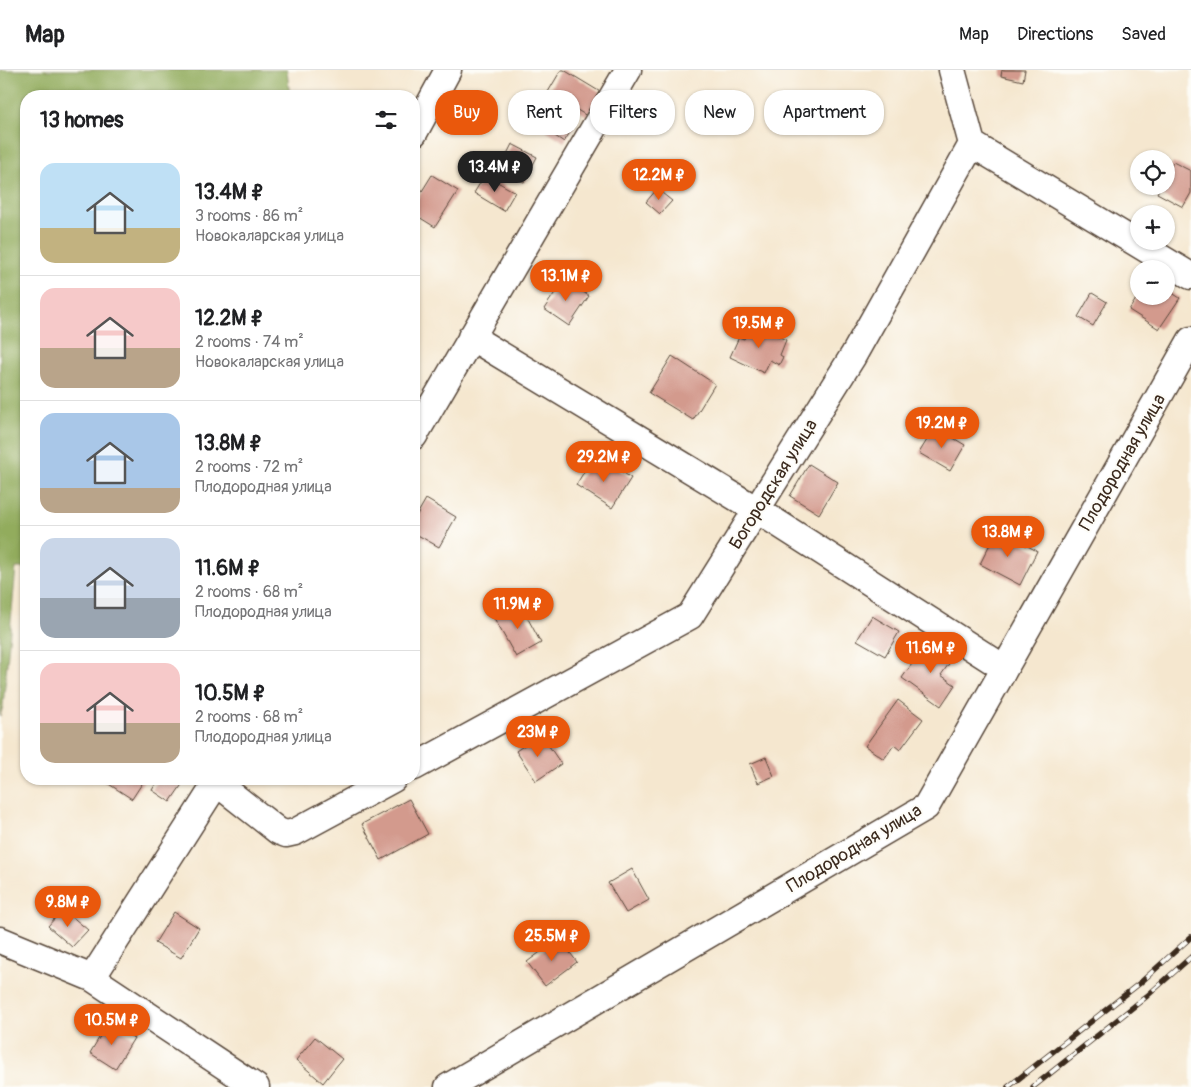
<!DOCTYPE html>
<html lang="en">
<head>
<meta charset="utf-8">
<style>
	:root { --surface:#fff; --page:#f2f2f2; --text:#202124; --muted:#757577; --line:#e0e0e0; --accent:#ea580c }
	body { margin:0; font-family:Pangolin,sans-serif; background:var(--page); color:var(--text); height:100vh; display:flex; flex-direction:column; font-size:19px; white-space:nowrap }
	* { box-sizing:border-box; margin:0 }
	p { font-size:16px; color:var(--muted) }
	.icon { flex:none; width:28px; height:28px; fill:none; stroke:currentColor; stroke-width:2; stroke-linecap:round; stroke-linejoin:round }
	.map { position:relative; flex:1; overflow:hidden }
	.side { position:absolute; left:20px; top:20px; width:400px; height:695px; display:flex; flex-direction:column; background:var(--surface); border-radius:20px; box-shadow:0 1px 4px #0004 }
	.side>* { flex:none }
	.top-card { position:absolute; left:435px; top:20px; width:475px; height:45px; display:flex; gap:10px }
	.tools { position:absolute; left:1130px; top:80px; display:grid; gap:10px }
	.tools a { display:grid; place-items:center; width:45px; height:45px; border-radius:50%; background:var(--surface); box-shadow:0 1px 4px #0004; font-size:25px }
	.price { position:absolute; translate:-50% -42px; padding:0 11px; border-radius:18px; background:var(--accent); color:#fff; font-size:16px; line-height:32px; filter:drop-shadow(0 1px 2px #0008) }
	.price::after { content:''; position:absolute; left:50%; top:30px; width:15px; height:11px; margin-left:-8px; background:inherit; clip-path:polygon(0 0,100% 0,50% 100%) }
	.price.on { background:#222; color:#fff }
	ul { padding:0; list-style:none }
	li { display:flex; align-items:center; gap:15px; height:125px; padding:0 20px }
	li+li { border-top:1px solid var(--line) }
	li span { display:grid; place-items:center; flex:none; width:140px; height:100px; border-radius:15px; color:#555 }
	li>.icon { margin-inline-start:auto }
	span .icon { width:60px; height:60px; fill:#fffc; stroke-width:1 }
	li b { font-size:21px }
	h2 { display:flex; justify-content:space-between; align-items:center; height:60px; padding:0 20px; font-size:21px }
	.pill { padding:0 18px; border-radius:20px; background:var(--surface); box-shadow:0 1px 4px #0004; font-size:18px; line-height:45px }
	.pill.on { background:var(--accent); color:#fff }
	header { display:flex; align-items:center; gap:30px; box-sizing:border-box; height:70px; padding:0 25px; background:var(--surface); border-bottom:1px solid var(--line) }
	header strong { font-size:24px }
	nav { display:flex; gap:28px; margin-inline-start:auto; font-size:18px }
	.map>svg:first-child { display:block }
	.forest { fill:#92ac5d; stroke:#666b3e }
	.building { fill:#d39a8d }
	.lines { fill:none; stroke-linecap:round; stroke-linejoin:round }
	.minor-casing { stroke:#574639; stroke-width:29 }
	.minor { stroke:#fff; stroke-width:26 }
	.rail-casing { stroke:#3b2a1e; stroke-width:5.5 }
	.rail { stroke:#fdfcf7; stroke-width:4; stroke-dasharray:11; stroke-linecap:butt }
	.labels { text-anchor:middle; stroke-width:4; stroke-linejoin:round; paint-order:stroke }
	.street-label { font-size:18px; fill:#3b2a1e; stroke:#fdfcf7 }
</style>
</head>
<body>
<header>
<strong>Map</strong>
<nav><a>Map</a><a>Directions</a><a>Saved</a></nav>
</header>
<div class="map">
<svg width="1191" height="1017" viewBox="0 0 1191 1017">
	<rect width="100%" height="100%" fill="#fdfcf7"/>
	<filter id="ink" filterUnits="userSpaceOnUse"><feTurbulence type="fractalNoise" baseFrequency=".02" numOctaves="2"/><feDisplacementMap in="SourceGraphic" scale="10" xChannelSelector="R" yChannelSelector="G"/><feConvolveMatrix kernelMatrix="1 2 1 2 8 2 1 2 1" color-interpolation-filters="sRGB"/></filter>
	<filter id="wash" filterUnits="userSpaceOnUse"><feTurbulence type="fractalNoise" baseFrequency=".0096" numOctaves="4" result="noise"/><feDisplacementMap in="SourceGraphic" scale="20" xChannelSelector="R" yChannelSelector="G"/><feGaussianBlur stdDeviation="1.12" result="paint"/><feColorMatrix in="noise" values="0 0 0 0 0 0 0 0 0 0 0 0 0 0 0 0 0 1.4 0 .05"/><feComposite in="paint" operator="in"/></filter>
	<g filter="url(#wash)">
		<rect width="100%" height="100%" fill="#f5e7cf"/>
		<path class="forest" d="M0,0h287l3,26h-264v472h-10l-13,138 -3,10z"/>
		<g id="blocks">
			<path class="building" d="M561,0h3l38,23 -15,23 -39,-24z
				M1002,0h23l-2,11 -22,-5z
				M557,42l18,12 -11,18 -18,-12z
				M512,74l25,13 -13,25 -25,-12z
				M1173,92l18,9v22l-8,14 -26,-14 4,-7h5v-10z
				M432,105l26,16 -23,36 -21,-13v-10z
				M485,105l30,17 -11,19 -30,-18z
				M657,119l15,12 -12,13 -14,-12z
				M564,209l25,17 -20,30 -25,-17z
				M1166,219l14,9 -21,31 -30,-19 9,-14h28z
				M1092,223l15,9 -14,24 -15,-9z
				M751,253l35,17 -6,15 3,2 -4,8 -9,-5 -6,13 -34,-16 9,-20 5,2z
				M672,286l43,28 -22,36 -44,-27z
				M935,357l30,18 -15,26 -31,-18z
				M606,391l25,17 -19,30 -36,-23 14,-23 11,7z
				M809,394l29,18 -19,32 -29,-18z
				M426,429l30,18 -17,30 -25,-14v-13z
				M997,460l40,21 -17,34 -40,-21z
				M520,534l21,39 -25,14 -22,-39z
				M872,546l27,16 -14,24 -28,-16z
				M928,571l25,17 -12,17 14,10 -14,21 -39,-28z
				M898,630l25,19 -23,31 -6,-5 -10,14 -19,-13z
				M541,664l20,30 -25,17 -20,-30z
				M766,687l8,19 -16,7 -8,-19z
				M101,709h44l-13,20z
				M159,709h18l6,4 -13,19 -18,-12z
				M409,729l19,35 -47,26 -19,-36z
				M632,799l17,31 -23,13 -18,-30z
				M63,839l25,21 -16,17 -24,-21z
				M174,842l25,16 -18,30 -26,-15z
				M559,868l18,24 -32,24 -18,-24z
				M108,953l26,15 -19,31 -25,-16z
				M315,967l27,22 -19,24 -27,-23z"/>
		</g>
	</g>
	<g filter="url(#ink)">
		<use href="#blocks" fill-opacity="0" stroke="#574639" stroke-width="1"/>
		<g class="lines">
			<g class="minor-casing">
				<path id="minor" d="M414,63l34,-63
					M972,74l219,132
					M471,267l286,173 247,158
					M414,366l214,-366
					M414,697l276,-151 163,-260 119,-212 -20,-74
					M217,713l61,48 8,3 9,-2 98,-53
					M0,870l92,38 127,-199
					M92,908l164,109
					M448,1017l478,-280 265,-467"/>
			</g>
			<use href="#minor" class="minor"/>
			<g class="rail-casing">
				<path id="rail" d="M1008,1017l132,-104 51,-46
					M1033,1017l114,-91 44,-39"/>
			</g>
			<use href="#rail" class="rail"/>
		</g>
	</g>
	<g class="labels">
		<g class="street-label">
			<text transform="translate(1122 392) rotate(-60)" y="6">Плодородная улица</text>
			<text transform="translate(773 414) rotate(-58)" y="6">Богородская улица</text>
			<text transform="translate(854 778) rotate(-31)" y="6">Плодородная улица</text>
		</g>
	</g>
</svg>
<div class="tools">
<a><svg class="icon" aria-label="locate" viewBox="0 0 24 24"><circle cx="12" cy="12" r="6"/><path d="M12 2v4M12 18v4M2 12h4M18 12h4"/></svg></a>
<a>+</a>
<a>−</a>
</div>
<b class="price on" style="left:495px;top:123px">13.4M ₽</b>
<b class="price" style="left:659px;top:131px">12.2M ₽</b>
<b class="price" style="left:566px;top:232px">13.1M ₽</b>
<b class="price" style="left:759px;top:279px">19.5M ₽</b>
<b class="price" style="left:942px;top:379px">19.2M ₽</b>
<b class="price" style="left:604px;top:413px">29.2M ₽</b>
<b class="price" style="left:1008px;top:488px">13.8M ₽</b>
<b class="price" style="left:518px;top:560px">11.9M ₽</b>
<b class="price" style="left:931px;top:604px">11.6M ₽</b>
<b class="price" style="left:538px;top:688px">23M ₽</b>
<b class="price" style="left:68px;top:858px">9.8M ₽</b>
<b class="price" style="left:552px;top:892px">25.5M ₽</b>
<b class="price" style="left:112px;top:976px">10.5M ₽</b>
<div class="top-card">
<a class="pill on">Buy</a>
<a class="pill">Rent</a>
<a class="pill">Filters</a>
<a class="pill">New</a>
<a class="pill">Apartment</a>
</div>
<section class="side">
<h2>13 homes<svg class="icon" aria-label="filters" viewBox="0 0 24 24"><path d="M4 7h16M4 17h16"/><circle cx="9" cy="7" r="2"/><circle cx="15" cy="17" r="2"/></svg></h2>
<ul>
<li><span style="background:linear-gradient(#bfe0f5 65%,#c2b280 0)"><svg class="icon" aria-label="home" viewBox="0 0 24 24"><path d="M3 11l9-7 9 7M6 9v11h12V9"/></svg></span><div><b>13.4M ₽</b><p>3 rooms · 86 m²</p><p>Новокаларская улица</p></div></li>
<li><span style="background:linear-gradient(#f6c9c9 60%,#b9a48a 0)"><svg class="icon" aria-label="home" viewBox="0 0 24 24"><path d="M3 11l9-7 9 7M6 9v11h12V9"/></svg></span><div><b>12.2M ₽</b><p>2 rooms · 74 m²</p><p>Новокаларская улица</p></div></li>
<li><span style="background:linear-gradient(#a9c7e8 75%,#b9a48a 0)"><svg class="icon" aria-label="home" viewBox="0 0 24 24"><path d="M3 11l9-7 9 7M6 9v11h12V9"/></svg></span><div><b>13.8M ₽</b><p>2 rooms · 72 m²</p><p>Плодородная улица</p></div></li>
<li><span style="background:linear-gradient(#c9d6e8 60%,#9aa5b1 0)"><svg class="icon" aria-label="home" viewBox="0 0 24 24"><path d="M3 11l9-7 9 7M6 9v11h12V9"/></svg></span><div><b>11.6M ₽</b><p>2 rooms · 68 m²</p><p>Плодородная улица</p></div></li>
<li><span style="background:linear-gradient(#f6c9c9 60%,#b9a48a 0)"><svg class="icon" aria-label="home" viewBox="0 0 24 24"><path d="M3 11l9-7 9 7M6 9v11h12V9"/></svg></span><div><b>10.5M ₽</b><p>2 rooms · 68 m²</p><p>Плодородная улица</p></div></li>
</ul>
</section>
</div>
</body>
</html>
